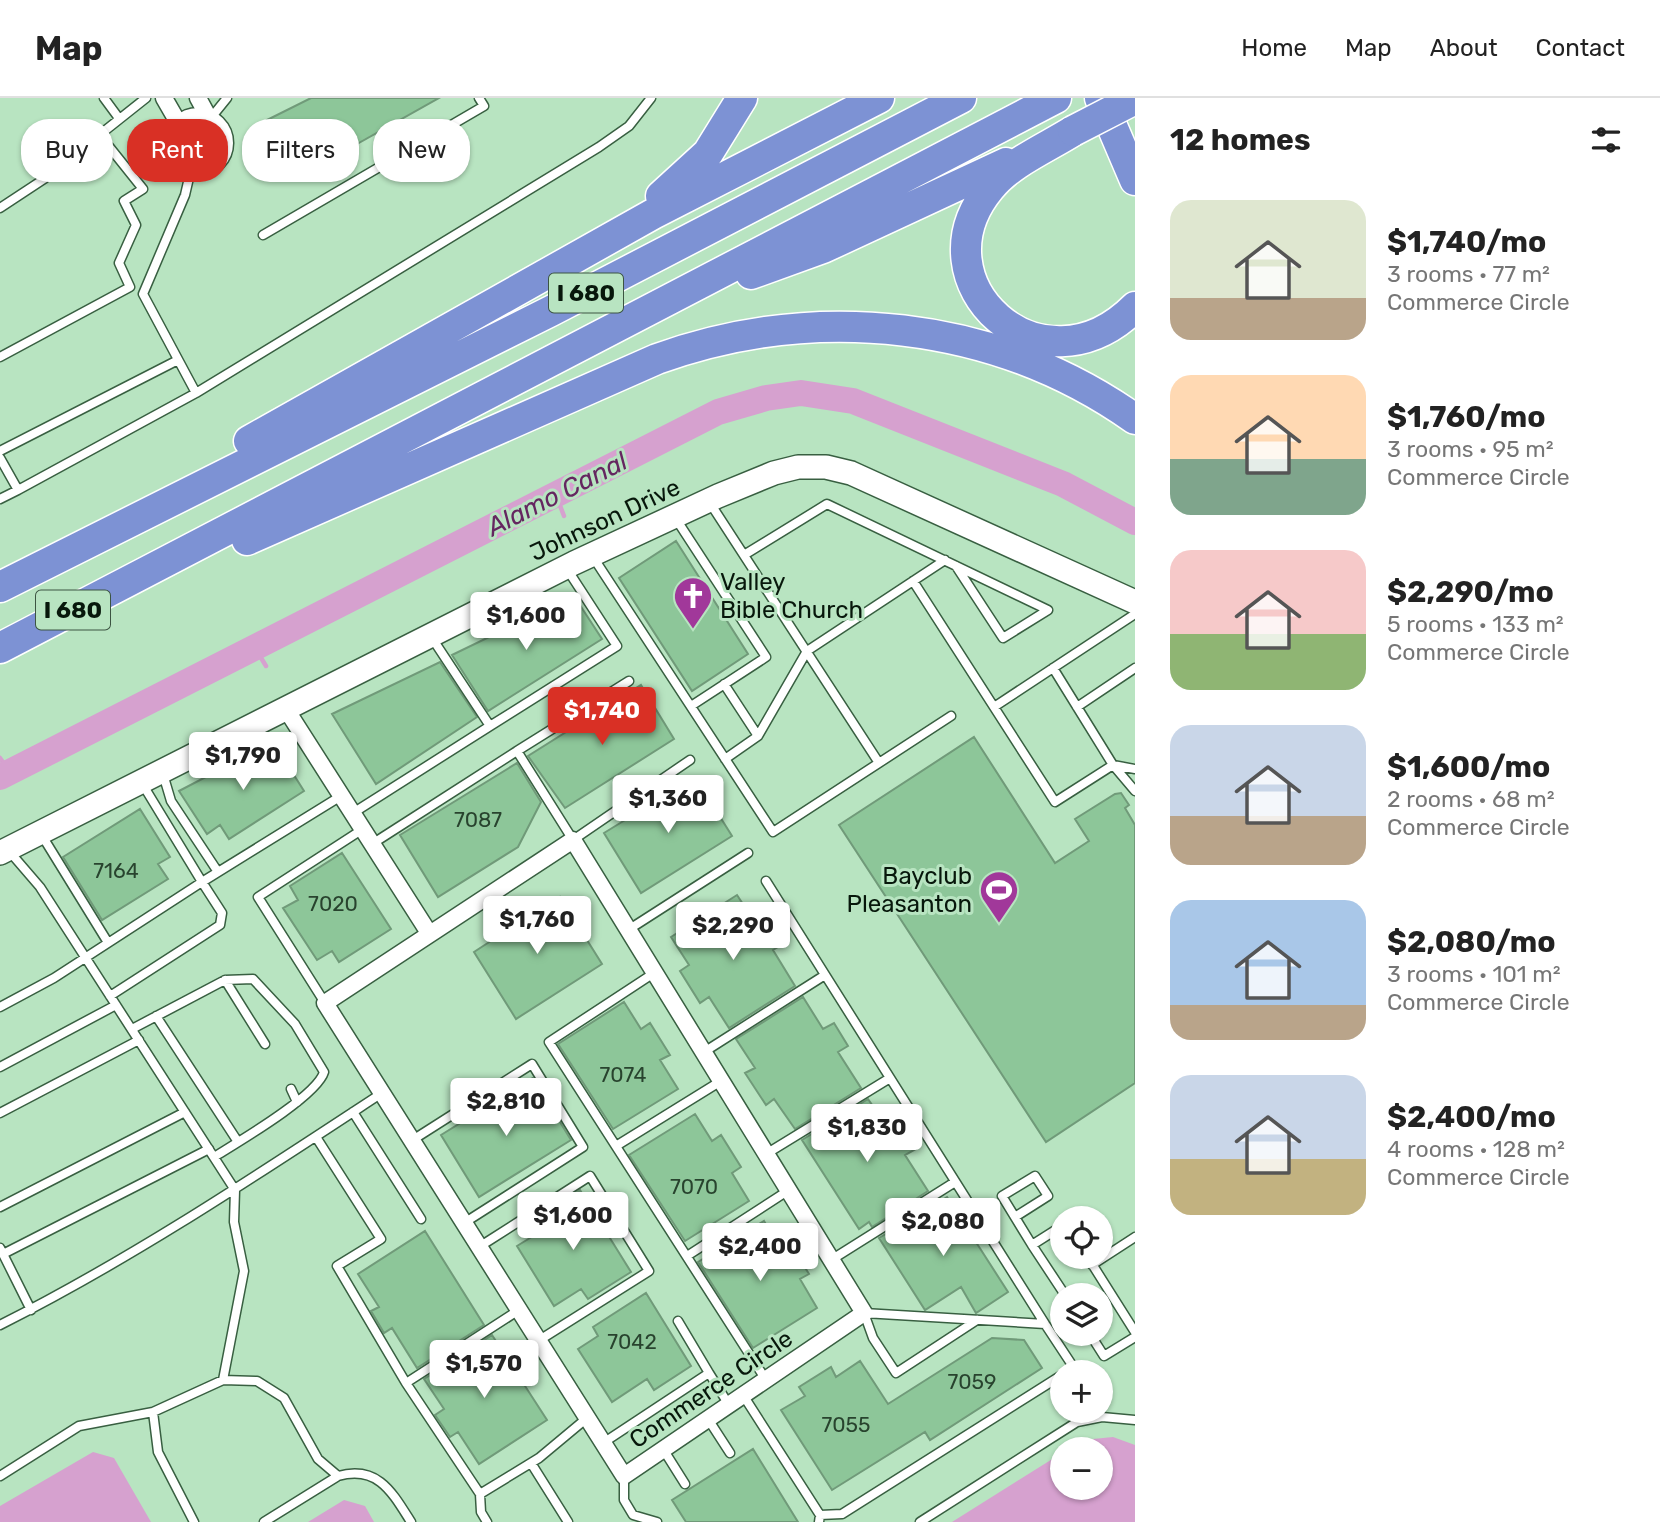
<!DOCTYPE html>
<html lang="en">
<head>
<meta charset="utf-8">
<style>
	:root { --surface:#fff; --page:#f6f6f6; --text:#222; --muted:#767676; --line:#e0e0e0; --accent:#d93025 }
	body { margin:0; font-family:Rubik,sans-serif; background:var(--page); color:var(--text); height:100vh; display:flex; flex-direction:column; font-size:26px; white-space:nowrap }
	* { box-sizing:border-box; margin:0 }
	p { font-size:23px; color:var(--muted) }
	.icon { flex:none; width:38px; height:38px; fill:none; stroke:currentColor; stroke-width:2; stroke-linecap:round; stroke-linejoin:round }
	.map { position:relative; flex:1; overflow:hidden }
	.side { display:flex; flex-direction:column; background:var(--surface); width:525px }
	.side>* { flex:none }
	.top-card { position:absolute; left:21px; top:21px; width:665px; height:63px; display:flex; gap:14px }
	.fabs { position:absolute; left:1050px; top:1108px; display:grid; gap:14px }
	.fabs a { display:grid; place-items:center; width:63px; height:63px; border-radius:50%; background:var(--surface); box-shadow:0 2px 5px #0004; font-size:35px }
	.price { position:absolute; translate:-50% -60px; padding:0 16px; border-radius:7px; background:#fff; color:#222; font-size:23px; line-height:46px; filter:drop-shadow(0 2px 4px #0008) }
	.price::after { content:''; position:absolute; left:50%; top:42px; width:21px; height:16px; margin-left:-10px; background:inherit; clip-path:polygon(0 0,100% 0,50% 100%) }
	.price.current { background:var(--accent); color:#fff }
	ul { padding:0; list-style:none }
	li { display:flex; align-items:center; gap:21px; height:175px; padding:0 35px }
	li span { display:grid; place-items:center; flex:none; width:196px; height:140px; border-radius:21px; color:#555 }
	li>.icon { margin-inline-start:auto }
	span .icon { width:84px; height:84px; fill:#fffc; stroke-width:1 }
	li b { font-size:30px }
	h2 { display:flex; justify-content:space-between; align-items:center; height:84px; padding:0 35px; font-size:30px }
	.pill { padding:0 24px; border-radius:28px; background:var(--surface); box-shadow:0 2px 5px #0004; font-size:24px; line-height:63px }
	.pill.current { background:var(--accent); color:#fff }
	header { display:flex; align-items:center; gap:42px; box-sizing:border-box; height:98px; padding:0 35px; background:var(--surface); border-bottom:2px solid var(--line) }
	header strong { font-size:33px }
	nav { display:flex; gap:38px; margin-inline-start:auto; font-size:24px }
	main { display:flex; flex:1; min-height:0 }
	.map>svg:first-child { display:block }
	.water { fill:#d6a1cf }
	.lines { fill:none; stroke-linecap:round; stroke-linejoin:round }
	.stream { stroke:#d6a1cf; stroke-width:4.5 }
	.river { stroke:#d6a1cf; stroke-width:26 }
	.building { fill:#8dc699; stroke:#709a79; stroke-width:2 }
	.lane-casing { stroke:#385f41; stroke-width:11 }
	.street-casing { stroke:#385f41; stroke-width:19 }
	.secondary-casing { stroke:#385f41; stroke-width:26 }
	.highway-casing { stroke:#fff; stroke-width:33 }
	.lane { stroke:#fff; stroke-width:8 }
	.street { stroke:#fff; stroke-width:16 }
	.secondary { stroke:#fff; stroke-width:23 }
	.highway { stroke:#7d92d4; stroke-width:30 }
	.highway-bridge-casing { stroke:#fff; stroke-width:33; stroke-linecap:butt }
	.highway-bridge { stroke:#7d92d4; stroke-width:30 }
	.labels { text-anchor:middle; stroke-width:6; stroke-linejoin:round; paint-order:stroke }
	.number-label { font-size:21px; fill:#28432e }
	.shield { fill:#b8e4c1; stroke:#3c5442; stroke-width:2 }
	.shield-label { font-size:23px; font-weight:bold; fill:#07170b }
	.street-label { font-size:24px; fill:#07170b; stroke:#b8e4c1 }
	.poi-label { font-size:24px; fill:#07170b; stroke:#b8e4c1; text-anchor:start }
	.water-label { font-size:26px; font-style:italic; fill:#652660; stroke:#b8e4c1 }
</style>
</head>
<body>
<header>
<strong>Map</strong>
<nav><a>Home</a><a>Map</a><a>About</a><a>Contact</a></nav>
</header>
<main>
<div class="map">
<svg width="1135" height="1424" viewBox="0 0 1135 1424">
	<rect width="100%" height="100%" fill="#b8e4c1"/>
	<path class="water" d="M1113,1339l22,8v77h-183l110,-69v35h39v-39h-33l15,-9z
		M93,1354l21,6 37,64h-151v-16z
		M344,1402l21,6 9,16h-66z"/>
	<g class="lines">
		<path class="stream" d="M556,397l8,21
			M255,550l11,18
			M0,660l10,14"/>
		<path class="river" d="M0,679l718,-365 48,-14 35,-5 52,8 210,83 72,38"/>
	</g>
	<path class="building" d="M311,0h128l-139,78 -33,-56z
		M676,443l72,113 -56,37 -73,-113z
		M574,498l28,43 -114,72 -36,-56z
		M440,564l37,55 -101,67 -44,-70z
		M641,587l33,54 -109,69 -37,-52z
		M974,639l81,126 34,-22 -14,-22 40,-25 6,-1 8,12 -4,3 10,17v258l-89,59 -207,-317z
		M273,644l31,49 -75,48 -9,-14 -13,9 -28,-43z
		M517,665l24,39 -23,45 -80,50 -38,-62z
		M695,679l37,59 -91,57 -37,-60z
		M140,711l30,48 -12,7 10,15 -66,41 -39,-63z
		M342,755l49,76 -52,33 -7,-11 -15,9 -34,-52 15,-8 -8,-14z
		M737,797l21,32 11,-6 14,23 -10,6 22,36 -66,42 -20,-31 -9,6 -20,-32 9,-6 -18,-28z
		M560,799l42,67 -86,55 -42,-67 26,-17 -5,-8 31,-21 6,9z
		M803,899l20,32 11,-6 14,23 -10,6 23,36 -66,41 -21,-30 -8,6 -21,-32 10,-5 -19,-29z
		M624,904l17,27 9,-6 20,32 -10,5 18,29 -65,40 -55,-85z
		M533,980l38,62 -92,57 -38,-62z
		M868,1001l23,33 10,-6 15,23 -11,6 23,36 -56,36 -3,-5 -10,7 -57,-89z
		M695,1016l17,27 9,-6 20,32 -9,6 17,28 -64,40 -56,-86z
		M580,1092l51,82 -43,27 -7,-10 -27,17 -37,-60 26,-16 -6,-12z
		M947,1099l61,95 -32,21 -15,-26 -36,23 -46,-72z
		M764,1123l16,27 9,-6 20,32 -9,5 17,29 -64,40 -55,-86z
		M425,1133l59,94 -67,43 -25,-40 -8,5 -13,-22 8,-4 -21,-33z
		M646,1195l45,73 -37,24 -7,-11 -35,23 -34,-53 20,-13 -5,-9z
		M492,1237l55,85 -68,44 -21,-32 -8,5 -15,-22 9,-6 -20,-30z
		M992,1240l32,2 18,28 -112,72 -5,-8 -93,58 -51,-80 24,-14 -6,-9 32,-20 5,10 24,-16 28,43z
		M753,1351l45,73h-112l-14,-22z"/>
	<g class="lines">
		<g class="lane-casing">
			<path id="lane" d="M104,0l14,19
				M210,21l17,-21
				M0,110l44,-29 102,-81
				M263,137l221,-129 -5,-8
				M0,259l130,-70 -11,-24 17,-38 -12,-24 19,-12 -44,-55
				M196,295l403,-246 30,-21 22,-28
				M0,353l178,-91
				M0,360l18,32 -18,9
				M18,392l178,-97 -53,-99 42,-99 6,-26
				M710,405l169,260
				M676,421l90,138 -75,49
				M744,457l83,-51 221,106 -45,28 -47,-72
				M593,459l180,275 178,-116
				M913,483l142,221 58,-37 22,26
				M432,540l58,88 127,-80 -50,-77
				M1053,570l60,97 22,4
				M629,583l-112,70 56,89 117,-80
				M724,586l34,52
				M994,609l141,-93
				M1077,609l58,-39
				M725,661l33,-23 49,-85 138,-91
				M163,676l8,27 47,71
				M143,687l59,97 139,-86
				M353,715l137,-87
				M41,736l66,107
				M372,746l145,-93
				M9,753l31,36 195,303 -1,32 10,49 -21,109
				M766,783l279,443
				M628,832l120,-77
				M654,875l-105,69 217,338
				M325,905l-67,-106 105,-68
				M0,909l54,-29 148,-96 20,31 -2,12 -110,71
				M156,918l82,126
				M132,931l93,-49 40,64
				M704,954l121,-77
				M0,969l116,-62
				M291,991l6,13
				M353,1014l68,107
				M0,1015l139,-73
				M316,1039l65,102 -44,27 69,117
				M411,1043l121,-77 51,83 -119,76
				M616,1048l105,-65
				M766,1056l124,-76
				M214,1059c24,-15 103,-61 110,-85l-29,-48 -42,-45 -28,1
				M0,1109l185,-95
				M1015,1119l33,-21 -13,-20 -33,20 30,49
				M1062,1128l-30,19 33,50
				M479,1149l111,-71 59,95 -111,70
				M0,1150l31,62
				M3,1156l206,-105
				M687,1158l102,-66
				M1087,1158l48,76
				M831,1162l124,-78
				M1092,1167l43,-28
				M519,1212l-113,73 74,111 59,-36 48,-40
				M977,1222l-81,53 -23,-35 -9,-25 181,11 29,44 -7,4
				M0,1227c133,-67 257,-150 382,-232
				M1090,1236l14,22 31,-19
				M709,1275l20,32
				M743,1297l77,120 -1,7
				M153,1314l5,40 36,70
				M708,1321l22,34
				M603,1345l106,-70 -31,-52
				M663,1351l22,35
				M531,1365l37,59
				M0,1378l79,-50 74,-14 70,-32 34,1 27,17 34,61 20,17 -74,46
				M338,1378c40,-11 54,16 73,46
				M624,1378v24l9,15 24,7
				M480,1396l1,18 6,10
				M820,1417l22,-1 220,-139
				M920,1424l157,-100 25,-5 33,3"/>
		</g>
		<g class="street-casing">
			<path id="street" d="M164,0l15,26
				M198,0l11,20
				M171 45a27 27 0 1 1 54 0a27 27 0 1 1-54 0Z
				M286,611l143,224
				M573,742l291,473 -240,163 -299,-473z"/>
		</g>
		<g class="secondary-casing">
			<path id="secondary" d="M0,755l574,-290 144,-67 56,-23 24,-6h28l25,6 284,129"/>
		</g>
		<g class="highway-casing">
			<path id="highway" d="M1100,0l35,82
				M1073,33c-27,17 -63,32 -83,57 -78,94 51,213 145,119
				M661,98l47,-43 34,-55
				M751,176l72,-26 183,-85
				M249,343l404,-227 226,-116
				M247,442l410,-181c159,-57 338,-39 478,60
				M0,489l551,-276 410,-213
				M0,550l1056,-550"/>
		</g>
		<use href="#lane" class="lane"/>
		<use href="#street" class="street"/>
		<use href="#secondary" class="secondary"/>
		<use href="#highway" class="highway"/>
		<g class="highway-bridge-casing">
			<path id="highway-bridge" d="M1073,33l62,-32"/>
		</g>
		<use href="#highway-bridge" class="highway-bridge"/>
	</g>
	<defs>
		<g id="church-pin" transform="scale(2.0125)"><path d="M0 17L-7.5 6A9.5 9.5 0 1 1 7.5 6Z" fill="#a1389a" stroke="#b8e4c1"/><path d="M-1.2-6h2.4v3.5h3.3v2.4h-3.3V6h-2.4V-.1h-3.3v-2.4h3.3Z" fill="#fff"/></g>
		<g id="stadium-pin" transform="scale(2.0125)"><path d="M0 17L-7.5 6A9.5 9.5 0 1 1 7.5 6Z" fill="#a1389a" stroke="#b8e4c1"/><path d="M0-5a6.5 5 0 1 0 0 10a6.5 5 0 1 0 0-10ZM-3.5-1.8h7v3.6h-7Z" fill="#fff"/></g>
	</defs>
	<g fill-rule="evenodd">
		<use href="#church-pin" x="693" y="498"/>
		<use href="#stadium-pin" x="999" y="792"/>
	</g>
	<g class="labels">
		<g class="number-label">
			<text x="478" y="729">7087</text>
			<text x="116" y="780">7164</text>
			<text x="333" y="813">7020</text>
			<text x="623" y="984">7074</text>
			<text x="694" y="1096">7070</text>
			<text x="632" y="1251">7042</text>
			<text x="972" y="1291">7059</text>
			<text x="846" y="1334">7055</text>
		</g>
		<g class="shield">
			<rect x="549" y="175.5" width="74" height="39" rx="5"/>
			<rect x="36" y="492.5" width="74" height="39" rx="5"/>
		</g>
		<g class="shield-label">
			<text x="586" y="203">I 680</text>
			<text x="73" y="520">I 680</text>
		</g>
		<g class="street-label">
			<text transform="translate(605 422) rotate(-25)" y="8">Johnson Drive</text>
			<text transform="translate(711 1291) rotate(-34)" y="8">Commerce Circle</text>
		</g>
		<g class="poi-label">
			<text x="720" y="492">Valley<tspan x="720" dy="28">Bible Church</tspan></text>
			<text x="972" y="786" text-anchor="end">Bayclub<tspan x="972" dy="28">Pleasanton</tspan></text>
		</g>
		<g class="water-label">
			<text transform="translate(557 396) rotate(-27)" y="9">Alamo Canal</text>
		</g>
	</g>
</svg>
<div class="fabs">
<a><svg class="icon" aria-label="locate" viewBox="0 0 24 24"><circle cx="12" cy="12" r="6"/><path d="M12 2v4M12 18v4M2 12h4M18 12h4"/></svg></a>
<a><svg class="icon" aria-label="layers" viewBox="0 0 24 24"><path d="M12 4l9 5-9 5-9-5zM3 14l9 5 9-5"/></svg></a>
<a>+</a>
<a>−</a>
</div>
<b class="price" style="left:526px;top:554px">$1,600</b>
<b class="price current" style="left:602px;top:649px">$1,740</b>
<b class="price" style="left:243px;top:694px">$1,790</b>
<b class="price" style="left:668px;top:737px">$1,360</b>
<b class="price" style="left:537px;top:858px">$1,760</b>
<b class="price" style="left:733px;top:864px">$2,290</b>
<b class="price" style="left:506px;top:1040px">$2,810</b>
<b class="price" style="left:867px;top:1066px">$1,830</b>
<b class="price" style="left:573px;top:1154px">$1,600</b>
<b class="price" style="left:943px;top:1160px">$2,080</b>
<b class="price" style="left:760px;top:1185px">$2,400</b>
<b class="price" style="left:484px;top:1302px">$1,570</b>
<div class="top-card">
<a class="pill">Buy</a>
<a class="pill current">Rent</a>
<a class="pill">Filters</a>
<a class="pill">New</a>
</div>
</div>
<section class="side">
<h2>12 homes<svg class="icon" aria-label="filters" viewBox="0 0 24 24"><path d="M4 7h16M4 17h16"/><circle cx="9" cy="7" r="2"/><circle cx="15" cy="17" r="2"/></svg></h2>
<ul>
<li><span style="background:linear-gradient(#dfe7d0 70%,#b9a48a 0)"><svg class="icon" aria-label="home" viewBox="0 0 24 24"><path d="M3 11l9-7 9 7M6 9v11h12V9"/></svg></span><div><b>$1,740/mo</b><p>3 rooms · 77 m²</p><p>Commerce Circle</p></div></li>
<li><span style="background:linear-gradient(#ffd9b3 60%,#7fa58c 0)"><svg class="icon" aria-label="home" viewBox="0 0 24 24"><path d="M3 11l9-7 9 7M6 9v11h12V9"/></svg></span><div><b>$1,760/mo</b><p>3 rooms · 95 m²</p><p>Commerce Circle</p></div></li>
<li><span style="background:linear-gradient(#f6c9c9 60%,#8fb573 0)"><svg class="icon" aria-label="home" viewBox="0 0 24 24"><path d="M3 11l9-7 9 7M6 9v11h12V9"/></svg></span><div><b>$2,290/mo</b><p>5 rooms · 133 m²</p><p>Commerce Circle</p></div></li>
<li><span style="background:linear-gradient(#c9d6e8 65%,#b9a48a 0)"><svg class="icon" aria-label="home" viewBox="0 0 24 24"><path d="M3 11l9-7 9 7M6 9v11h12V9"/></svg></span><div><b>$1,600/mo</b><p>2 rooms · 68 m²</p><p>Commerce Circle</p></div></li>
<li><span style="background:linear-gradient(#a9c7e8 75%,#b9a48a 0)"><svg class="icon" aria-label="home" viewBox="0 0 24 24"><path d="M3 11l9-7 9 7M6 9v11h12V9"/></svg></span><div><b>$2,080/mo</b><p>3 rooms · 101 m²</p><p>Commerce Circle</p></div></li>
<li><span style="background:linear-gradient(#c9d6e8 60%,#c2b280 0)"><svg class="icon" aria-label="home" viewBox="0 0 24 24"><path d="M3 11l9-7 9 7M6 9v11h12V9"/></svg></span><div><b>$2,400/mo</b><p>4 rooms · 128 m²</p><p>Commerce Circle</p></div></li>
</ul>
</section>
</main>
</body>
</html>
